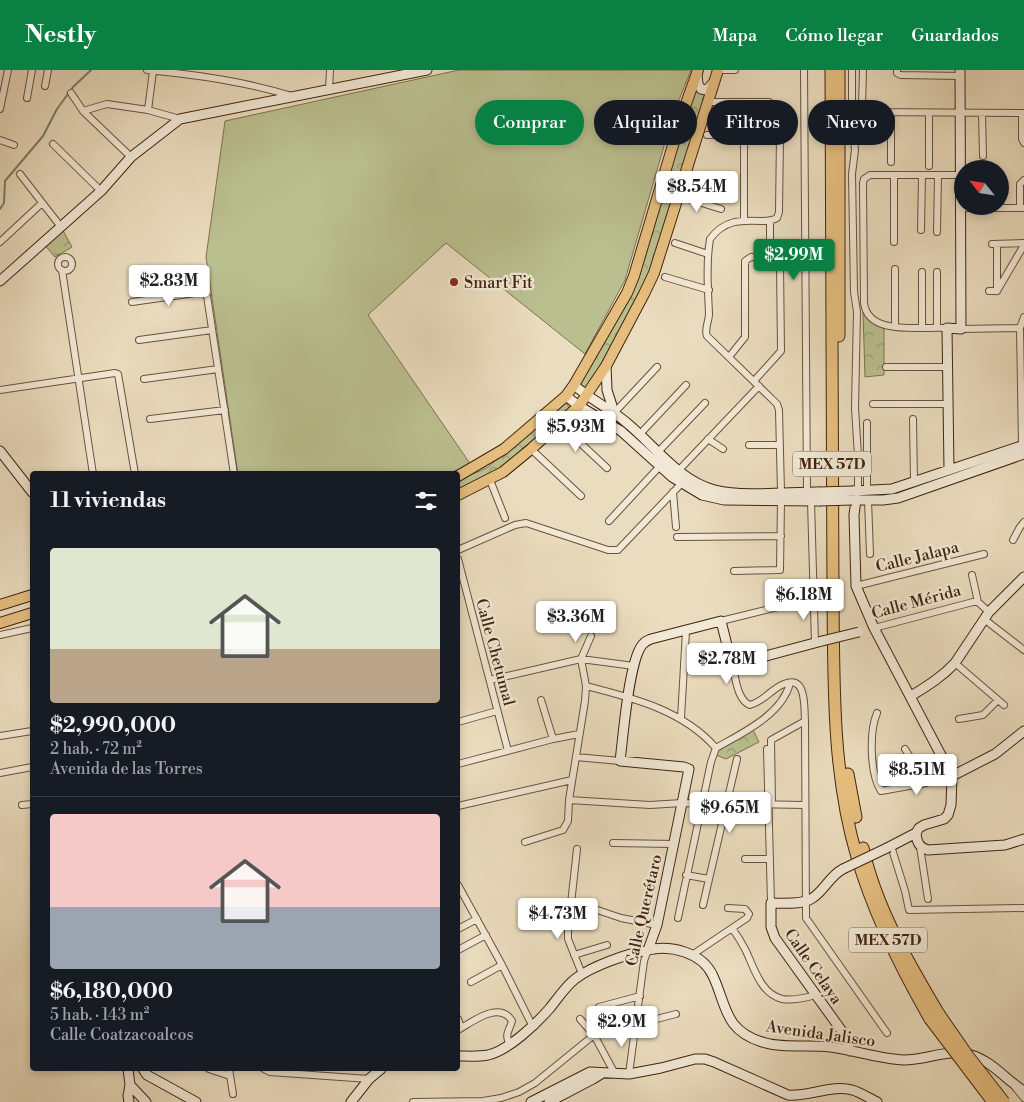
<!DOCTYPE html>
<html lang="es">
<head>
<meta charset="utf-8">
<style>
	:root { --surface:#171b24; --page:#20242c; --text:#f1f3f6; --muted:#9ea1a6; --line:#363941; --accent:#0b8043 }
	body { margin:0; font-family:"Libre Bodoni",serif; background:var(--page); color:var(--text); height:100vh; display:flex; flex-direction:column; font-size:19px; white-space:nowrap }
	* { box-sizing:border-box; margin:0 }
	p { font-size:16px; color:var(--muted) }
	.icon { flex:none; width:28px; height:28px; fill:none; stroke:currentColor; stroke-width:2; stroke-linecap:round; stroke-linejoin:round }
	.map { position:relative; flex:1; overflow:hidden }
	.sheet { position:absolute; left:30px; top:401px; width:430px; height:600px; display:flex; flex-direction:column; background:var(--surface); border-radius:5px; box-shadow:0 2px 8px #0003 }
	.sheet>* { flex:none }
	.hud { position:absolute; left:475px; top:30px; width:474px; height:45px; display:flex; gap:10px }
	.needle { width:32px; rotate:300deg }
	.tools { position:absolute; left:954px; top:90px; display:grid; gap:10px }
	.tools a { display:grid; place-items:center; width:55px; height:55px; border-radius:50%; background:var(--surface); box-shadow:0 2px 8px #0003; font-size:25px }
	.price { position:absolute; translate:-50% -42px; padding:0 11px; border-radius:5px; background:#fff; color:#222; font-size:16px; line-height:32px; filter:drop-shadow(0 1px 2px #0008) }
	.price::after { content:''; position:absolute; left:50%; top:30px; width:15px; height:11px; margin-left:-8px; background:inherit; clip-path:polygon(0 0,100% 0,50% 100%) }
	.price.on { background:var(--accent); color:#fff }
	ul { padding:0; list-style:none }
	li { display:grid; align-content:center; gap:10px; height:265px; padding:0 20px }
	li+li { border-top:1px solid var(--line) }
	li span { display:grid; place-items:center; height:155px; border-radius:5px; color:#555 }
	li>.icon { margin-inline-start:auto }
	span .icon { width:90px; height:90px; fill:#fffc; stroke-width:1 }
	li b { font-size:21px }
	h2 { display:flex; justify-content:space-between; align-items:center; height:60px; padding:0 20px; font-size:21px }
	.pill { padding:0 18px; border-radius:22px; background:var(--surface); box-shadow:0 2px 8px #0003; font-size:18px; line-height:45px }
	.pill.on { background:var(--accent); color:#fff }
	header { display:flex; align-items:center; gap:30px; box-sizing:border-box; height:70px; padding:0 25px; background:var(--accent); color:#fff }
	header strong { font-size:24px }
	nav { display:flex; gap:28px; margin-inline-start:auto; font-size:18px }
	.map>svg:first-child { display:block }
	.grass { fill:#babf8f; stroke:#7e714f }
	.park { fill:url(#park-crowns); stroke:#7e714f }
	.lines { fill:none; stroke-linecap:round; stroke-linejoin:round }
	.stream { stroke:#767f6d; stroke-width:2 }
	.street-casing { stroke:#6c513b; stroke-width:8 }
	.secondary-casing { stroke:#42230f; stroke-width:11 }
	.primary-casing { stroke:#42230f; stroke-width:12 }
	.highway-casing { stroke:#42230f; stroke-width:13 }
	.street { stroke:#f1e8d5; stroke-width:6 }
	.secondary { stroke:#f1e8d5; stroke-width:9 }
	.primary { stroke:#e5be7f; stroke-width:10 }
	.highway { stroke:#e5be7f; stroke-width:11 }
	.secondary-bridge-casing { stroke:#42230f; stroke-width:11; stroke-linecap:butt }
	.highway-bridge-casing { stroke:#42230f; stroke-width:13; stroke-linecap:butt }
	.secondary-bridge { stroke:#f1e8d5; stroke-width:9 }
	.highway-bridge { stroke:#e5be7f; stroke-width:11 }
	.poi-dot { fill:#8f2418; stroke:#f1e8d5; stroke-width:2 }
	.labels { text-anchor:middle; stroke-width:4.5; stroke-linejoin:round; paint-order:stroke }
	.shield { fill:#f1e8d5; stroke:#765e4a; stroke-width:1 }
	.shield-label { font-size:15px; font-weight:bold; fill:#42230f }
	.poi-label { font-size:16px; fill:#42230f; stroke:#f1e8d5; text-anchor:start }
	.street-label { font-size:16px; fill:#42230f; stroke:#f1e8d5 }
</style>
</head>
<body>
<header>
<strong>Nestly</strong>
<nav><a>Mapa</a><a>Cómo llegar</a><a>Guardados</a></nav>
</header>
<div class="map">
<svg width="1024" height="1032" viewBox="0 0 1024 1032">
	<defs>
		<pattern id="park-crowns" width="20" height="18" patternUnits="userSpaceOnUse" patternTransform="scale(1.25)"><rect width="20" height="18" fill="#babf8f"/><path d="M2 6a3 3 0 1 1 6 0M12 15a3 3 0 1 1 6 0" fill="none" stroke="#999b73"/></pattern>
	</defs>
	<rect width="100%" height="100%" fill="#eadcbe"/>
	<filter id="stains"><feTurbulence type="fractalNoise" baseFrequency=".004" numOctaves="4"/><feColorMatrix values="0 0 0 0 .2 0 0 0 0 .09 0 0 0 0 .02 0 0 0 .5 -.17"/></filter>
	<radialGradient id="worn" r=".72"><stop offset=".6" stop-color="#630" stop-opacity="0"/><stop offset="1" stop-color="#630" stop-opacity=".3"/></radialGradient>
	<path class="grass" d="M459,0h232l-18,45 -48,165 -40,74 -139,-111 -78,72 103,150 -25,9h-208l-32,-217 19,-136z"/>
	<path class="park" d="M694,19l14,4 -60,190 -57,104 -7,1 -4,-4 39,-69z
		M61,157l11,20 -17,10 -12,-14z
		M863,242l21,17v46l-19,2z
		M564,332l4,3 1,4 -76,65 -32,15 -3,-5v-4c9,-5 20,-7 30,-13z
		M752,658l7,14 -33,17 -10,-4 1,-6z"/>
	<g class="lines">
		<path class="stream" d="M0,139l4,-6 1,-22 38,-45 14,-27 16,-22 18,-17"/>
		<g class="street-casing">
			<path id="street" d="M147,0c51,5 95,11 145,26
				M718,0h17
				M804,0l3,422
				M852,0v48l3,32 -3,24 2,118 3,20 -2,96 3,48v37
				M863,0l-1,35 2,5 5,2 155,1
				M897,0v3l4,2 59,1
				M45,16l3,-16
				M329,20l1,-20
				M71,23l12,18 48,46
				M27,28l5,-28
				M708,32h61
				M0,39l8,-39
				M148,40l5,-39
				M83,41l24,-7 41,6 32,9
				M982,43l1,43
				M1022,43v26l2,4
				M707,65l37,-1 1,-4 4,-2 24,1 4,1 3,6 -1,76 -2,6c-5,3 -10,3 -16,3 -21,-1 -37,-1 -51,18 -4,24 -2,51 -1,75 0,7 -5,16 -2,22l70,68 2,6 2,82
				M0,70l14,5
				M53,74l48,47
				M891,92v-49
				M929,96v-53
				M983,97v2
				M20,104l41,53
				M894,106v66
				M679,126l42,13
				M960,138h64
				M1020,138v-24l4,-4
				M744,150v-86
				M921,160l1,-55
				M937,162l1,-57
				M0,172l42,-39
				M675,173l33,11
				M992,174l32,-1
				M997,174v45
				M58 194a7 7 0 1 1 14 0a7 7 0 1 1-14 0Z
				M770,187v-36
				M62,200l31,204
				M922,202v56
				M665,207l44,13
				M989,221h8
				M997,221l27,-46
				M132,232l70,-10h3l2,4 27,178
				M895,257v-58
				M937,257v-55
				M947,258c-24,-2 -79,9 -83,-25l-1,-120 1,-4 6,-4h90
				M961,259l59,-1
				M139,270l73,-10
				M729,287l16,-20v-76l6,-4 26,1 3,6 1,87 -27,30
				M886,297h62
				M144,309l74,-10
				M0,320l115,-17 3,1 17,100
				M873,334h75
				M614,343l43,-46
				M150,349l75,-9
				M913,349l1,64
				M560,354l47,44
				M640,364l46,-49
				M708,369l15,10
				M749,375h30
				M1022,375l-2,-117 4,-11
				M531,379l50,47
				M658,382l47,-49
				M679,400l80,-84
				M490,410l15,38
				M867,421v-68
				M673,422l3,35
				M868,430l2,54
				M811,431l4,142
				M609,451l51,-55
				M677,467l104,-1
				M1013,470l7,-13 4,-5
				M458,480l57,-25 11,-2 82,27h10l63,-66
				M458,489l50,192
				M734,501l46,-1 1,-69
				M972,505l6,27
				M856,516l128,-32
				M984,549l40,31
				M721,551l93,-23
				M874,558l99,-26h5l11,10
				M0,565l32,-7
				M955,593l49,42
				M732,595c4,13 5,35 18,40 16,-5 21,-16 34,-21 23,-10 20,24 21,37l1,197 81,115
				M490,610l91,-21 53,7
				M586,616c47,12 97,24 130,62
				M541,630l12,39
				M877,643c-8,19 -7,61 4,78l45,-8 26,-7
				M681,648l5,-87
				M959,649l24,-4 15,-15
				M458,652l39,-11
				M0,666l32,-5
				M716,678c26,-15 66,-33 74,-65
				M767,679l4,154
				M905,679l21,34
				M576,687l44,4
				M458,694l95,-25 26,-5
				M0,703l32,-6
				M569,730l81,5 32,-2 123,2
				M772,734l-1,-64 34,-19
				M22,735l10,-1
				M458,736l114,-26
				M525,772l38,-12 5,-9 1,-21 16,-99 1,-15 -5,-27 10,-23
				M613,773l61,1
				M891,776l14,45 4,19 115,-2
				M920,777l8,52
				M577,779l-9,82v8l14,35
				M745,789h25
				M686,805l23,4
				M458,815l44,80 30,60
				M571,831l50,17 36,7
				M703,835l34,-146
				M678,848l33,-156 5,-14
				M732,858c5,7 10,15 14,23 8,17 15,43 36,48 11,2 23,-1 34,-4
				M458,859l19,-10
				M458,880l28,-15
				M574,885l33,-10
				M692,885l55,-37 2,-4 -4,-5 -17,-1
				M471,912l31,-17
				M599,937l41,-11
				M458,949l3,8
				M580,949l14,16 20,37
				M458,960c14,-8 42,-30 54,-9 -3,11 -8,12 -2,24
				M209,999l21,7
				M229,999l4,25
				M264,999l6,3 99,7
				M629,1004l15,-113 4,-11
				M1015,1017l9,11
				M413,1032l70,-1 18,-3 18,-6 16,-9 59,-48 82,-21"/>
		</g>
		<g class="secondary-casing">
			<path id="secondary" d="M697,4l1,10 3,5 6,1 6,-7
				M0,211l101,-90 30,-34 49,-38 247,-49
				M606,296l1,24 7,22
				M574,315c17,15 37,24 53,38 27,22 52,58 88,67 29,7 73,2 103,2
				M566,326l13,10 42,25 51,46 30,18 22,5 95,1
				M0,381l32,41
				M949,400l-2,-142 14,1 -1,-259
				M853,421l39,-2 132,-44
				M852,430h31l15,-2 126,-44
				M856,430l-2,15 2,71 18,42 78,148 -1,29 -3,10 -4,4 -20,6 -5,3 -3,5 -27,14
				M911,626c16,-10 31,-19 44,-33l34,-51 35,-35
				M952,706l43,-22 29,-23
				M916,763c1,10 3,14 12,17l77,-5 19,-6
				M843,799c-14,7 -19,23 -32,30 -11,6 -28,4 -40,4v24l4,11 69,96 6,17
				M648,880l9,-25 32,-156 -5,-2 -64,-6c3,-22 9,-106 24,-118 2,-2 5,-3 7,-4l70,-18 11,44 90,-24
				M458,986c9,0 20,1 30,-1 21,-5 48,-31 62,-47 8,-10 15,-21 25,-29 17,-13 51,-25 73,-29 23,-5 54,2 65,26 14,30 11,54 49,66 22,7 46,2 68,5 24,3 49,12 74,13 23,0 45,-12 67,-5 21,6 35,25 53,36
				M128,999l2,16 -2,11 1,6
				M143,999l4,6 49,27
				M130,1015l16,17
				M351,1032l18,-23 12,-10
				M531,1032l59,-30 39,2 32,-6 34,-9h10l9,3 74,33c20,2 45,-11 64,-5 8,2 17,8 25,12
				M549,1032l44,-23 8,-5"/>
		</g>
		<g class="primary-casing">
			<path id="primary" d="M458,406l46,-27 62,-53 8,-11 53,-92 7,-17 48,-161 16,-45
				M458,425l45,-23 28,-23 48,-43 27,-40 38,-72 10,-21 64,-203
				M0,535l32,-10
				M0,553l32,-10"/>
		</g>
		<g class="highway-casing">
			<path id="highway" d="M831,0l2,527c1,87 -1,176 24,260 17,58 43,110 73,162
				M839,0v266
				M848,704l8,43
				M863,778c13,59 45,114 76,166"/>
		</g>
		<use href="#street" class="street"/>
		<use href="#secondary" class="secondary"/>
		<use href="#primary" class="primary"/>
		<use href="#highway" class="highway"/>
		<g class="secondary-bridge-casing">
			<path id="secondary-bridge" d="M818,422l35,-1
				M819,431l33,-1
				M822,571l37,-9
				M843,799l46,-22"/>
		</g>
		<g class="highway-bridge-casing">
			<path id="highway-bridge" d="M939,944l29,42 36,46
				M930,949l63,83"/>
		</g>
		<use href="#secondary-bridge" class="secondary-bridge"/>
		<use href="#highway-bridge" class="highway-bridge"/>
	</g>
	<circle class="poi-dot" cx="454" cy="212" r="5"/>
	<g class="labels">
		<g class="shield">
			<rect x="793" y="381.5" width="78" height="25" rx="4"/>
			<rect x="849" y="857.5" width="78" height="25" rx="4"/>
		</g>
		<g class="shield-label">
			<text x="832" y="399">MEX 57D</text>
			<text x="888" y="875">MEX 57D</text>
		</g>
		<g class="poi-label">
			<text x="464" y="218">Smart Fit</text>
		</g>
		<g class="street-label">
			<text transform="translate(917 486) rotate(-14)" y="6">Calle Jalapa</text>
			<text transform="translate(916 531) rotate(-15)" y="6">Calle Mérida</text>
			<text transform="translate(496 582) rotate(75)" y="6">Calle Chetumal</text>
			<text transform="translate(643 840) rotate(-77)" y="6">Calle Querétaro</text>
			<text transform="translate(814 896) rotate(55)" y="6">Calle Celaya</text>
			<text transform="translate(821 963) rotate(8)" y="6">Avenida Jalisco</text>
		</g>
	</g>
	<rect width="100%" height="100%" filter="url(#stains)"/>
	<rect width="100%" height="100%" fill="url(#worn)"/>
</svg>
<div class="tools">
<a><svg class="needle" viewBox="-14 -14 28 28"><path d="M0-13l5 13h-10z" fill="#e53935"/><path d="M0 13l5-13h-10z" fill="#9ea1a6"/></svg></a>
</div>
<b class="price" style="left:697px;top:143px">$8.54M</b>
<b class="price on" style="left:794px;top:211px">$2.99M</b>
<b class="price" style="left:169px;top:237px">$2.83M</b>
<b class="price" style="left:576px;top:383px">$5.93M</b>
<b class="price" style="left:804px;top:551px">$6.18M</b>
<b class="price" style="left:576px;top:573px">$3.36M</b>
<b class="price" style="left:727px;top:615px">$2.78M</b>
<b class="price" style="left:917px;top:726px">$8.51M</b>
<b class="price" style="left:730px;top:764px">$9.65M</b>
<b class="price" style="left:558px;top:870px">$4.73M</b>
<b class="price" style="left:622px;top:978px">$2.9M</b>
<div class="hud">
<a class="pill on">Comprar</a>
<a class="pill">Alquilar</a>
<a class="pill">Filtros</a>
<a class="pill">Nuevo</a>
</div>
<section class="sheet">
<h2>11 viviendas<svg class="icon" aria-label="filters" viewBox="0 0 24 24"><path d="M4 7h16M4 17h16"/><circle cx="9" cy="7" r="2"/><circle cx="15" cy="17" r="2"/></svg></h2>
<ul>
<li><span style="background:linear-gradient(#dfe7d0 65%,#b9a48a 0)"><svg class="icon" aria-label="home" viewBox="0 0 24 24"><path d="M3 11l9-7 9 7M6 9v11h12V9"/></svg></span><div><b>$2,990,000</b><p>2 hab. · 72 m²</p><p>Avenida de las Torres</p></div></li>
<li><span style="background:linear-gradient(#f6c9c9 60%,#9aa5b1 0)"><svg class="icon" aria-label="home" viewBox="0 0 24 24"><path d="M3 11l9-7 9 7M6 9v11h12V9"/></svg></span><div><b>$6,180,000</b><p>5 hab. · 143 m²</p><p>Calle Coatzacoalcos</p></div></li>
</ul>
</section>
</div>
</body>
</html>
